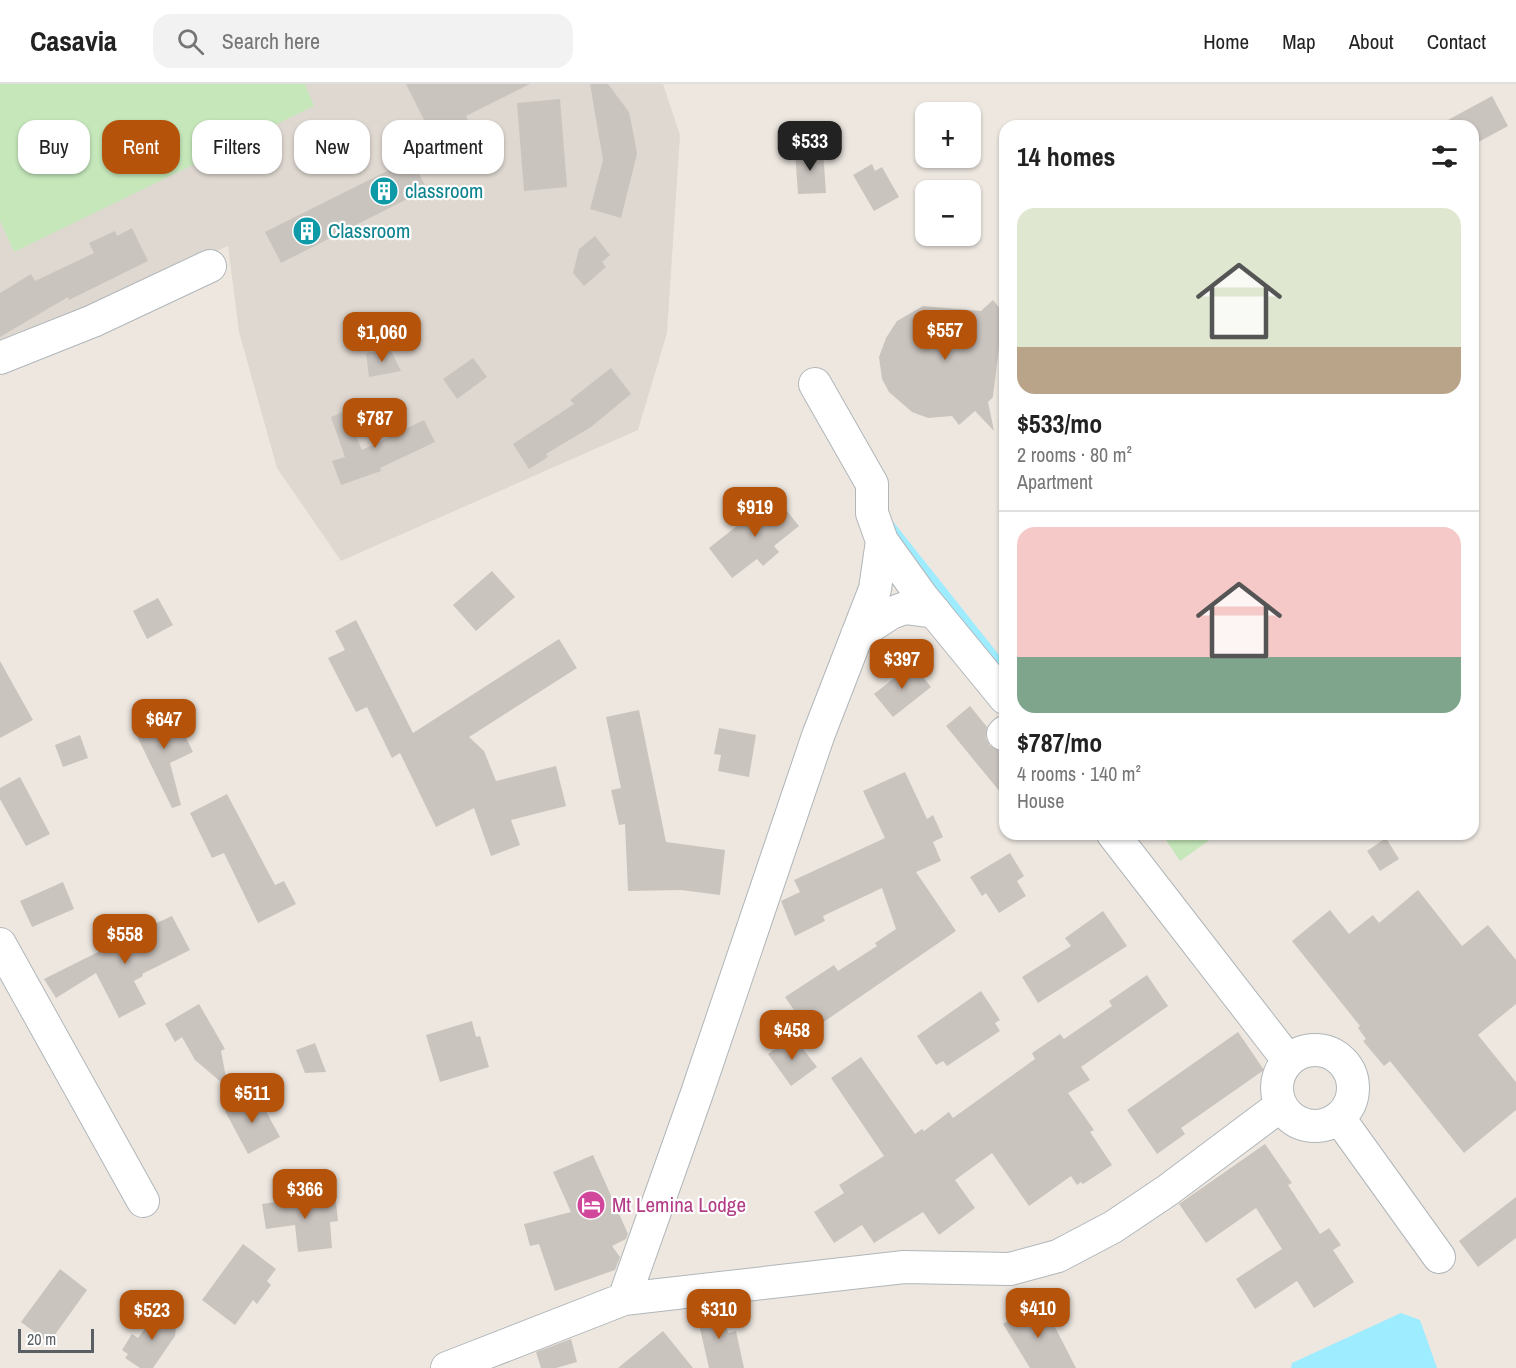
<!DOCTYPE html>
<html lang="en">
<head>
<meta charset="utf-8">
<style>
	:root { --surface:#fff; --page:#f2f2f2; --text:#222; --muted:#767676; --line:#e0e0e0; --accent:#b45309 }
	body { margin:0; font-family:"Archivo Narrow",sans-serif; background:var(--page); color:var(--text); height:100vh; display:flex; flex-direction:column; font-size:22px; white-space:nowrap }
	* { box-sizing:border-box; margin:0 }
	p { font-size:20px; color:var(--muted) }
	.icon { flex:none; width:33px; height:33px; fill:none; stroke:currentColor; stroke-width:2; stroke-linecap:round; stroke-linejoin:round }
	.map { position:relative; flex:1; overflow:hidden }
	.details { position:absolute; left:999px; top:36px; width:480px; height:720px; display:flex; flex-direction:column; background:var(--surface); border-radius:18px; box-shadow:0 2px 4px #0004 }
	.details>* { flex:none }
	.banner { position:absolute; left:18px; top:36px; width:570px; height:54px; display:flex; gap:12px }
	.fabs { position:absolute; left:915px; top:18px; display:grid; gap:12px }
	.fabs a { display:grid; place-items:center; width:66px; height:66px; border-radius:12px; background:var(--surface); box-shadow:0 2px 4px #0004; font-size:30px }
	.scale { position:absolute; left:18px; bottom:15px; width:76px; box-sizing:border-box; padding-left:6px; border:3px solid #595f62; border-top:0; font-size:16px; line-height:21px; white-space:nowrap; color:#595f62; -webkit-text-stroke:4px #fff; paint-order:stroke }
	.price { position:absolute; translate:-50% -51px; padding:0 14px; border-radius:12px; background:var(--accent); color:#fff; font-size:20px; line-height:39px; filter:drop-shadow(0 2px 3px #0008) }
	.price::after { content:''; position:absolute; left:50%; top:36px; width:18px; height:14px; margin-left:-9px; background:inherit; clip-path:polygon(0 0,100% 0,50% 100%) }
	.price.selected { background:#222; color:#fff }
	ul { padding:0; list-style:none }
	li { display:grid; align-content:center; gap:12px; height:318px; padding:0 18px }
	li+li { border-top:2px solid var(--line) }
	li span { display:grid; place-items:center; height:186px; border-radius:18px; color:#555 }
	li>.icon { margin-inline-start:auto }
	span .icon { width:108px; height:108px; fill:#fffc; stroke-width:1 }
	li b { font-size:26px }
	h2 { display:flex; justify-content:space-between; align-items:center; height:72px; padding:0 18px; font-size:26px }
	.pill { padding:0 21px; border-radius:18px; background:var(--surface); box-shadow:0 2px 4px #0004; font-size:21px; line-height:54px }
	.pill.selected { background:var(--accent); color:#fff }
	header { display:flex; align-items:center; gap:36px; box-sizing:border-box; height:84px; padding:0 30px; background:var(--surface); border-bottom:2px solid var(--line) }
	header strong { font-size:28px }
	nav { display:flex; gap:33px; margin-inline-start:auto; font-size:21px }
	.search { width:420px; height:54px; background:var(--page); display:flex; align-items:center; gap:15px; box-sizing:border-box; padding:0 21px; border-radius:18px; color:var(--muted); font-size:22px }
	.map>svg:first-child { display:block }
	.education { fill:#dfd8d1 }
	.green { fill:#c5e7ba }
	.water { fill:#9eecff }
	.lines { fill:none; stroke-linecap:round; stroke-linejoin:round }
	.stream { stroke:#9eecff; stroke-width:8 }
	.building { fill:#cac4bf }
	.minor-casing { stroke:#b1b6b9; stroke-width:34 }
	.minor { stroke:#fff; stroke-width:32 }
	.labels { text-anchor:middle; stroke-width:4.5; stroke-linejoin:round; paint-order:stroke }
	.culture-label { font-size:21px; fill:#0d838f; stroke:#fff; text-anchor:start }
	.hotel-label { font-size:21px; fill:#b23c85; stroke:#fff; text-anchor:start }
</style>
</head>
<body>
<header>
<strong>Casavia</strong>
<div class="search"><svg class="icon" aria-label="search" viewBox="0 0 24 24"><circle cx="10" cy="10" r="6"/><path d="M15 15l6 6"/></svg>Search here</div>
<nav><a>Home</a><a>Map</a><a>About</a><a>Contact</a></nav>
</header>
<div class="map">
<svg width="1516" height="1284" viewBox="0 0 1516 1284">
	<rect width="100%" height="100%" fill="#ede7e0"/>
	<path class="education" d="M0,0h663l17,51 -13,198 -29,97 -297,131 -64,-93 -38,-136 -11,-86 -228,99z"/>
	<path class="green" d="M0,0h305l9,22 -300,146 -14,-31z
		M1162,750h56l-38,27z"/>
	<path class="water" d="M1401,1229l19,7 17,48h-146l1,-5z"/>
	<g class="lines">
		<path class="stream" d="M889,439l116,146"/>
	</g>
	<path class="building" d="M406,0h124l-64,32 5,10 -35,18z
		M590,0h18l21,28 5,25 3,17 -16,64 -31,-9 13,-49z
		M1492,12l16,30 -35,19v-19h-36z
		M560,15l7,88 -43,4 -7,-88z
		M823,66l3,43 -28,1 -3,-43z
		M411,75l16,30 -146,74 -16,-31z
		M872,80l3,7 7,-4 17,30 -25,14 -21,-36z
		M132,144l16,33 -79,39 -1,-3 -68,40v-44l31,-19 4,7 59,-28 -5,-10 26,-12 2,5z
		M595,152l15,19 -8,7 4,5 -22,19 -11,-13 6,-24z
		M993,216l12,15v26l-6,6 -6,50 -5,5 6,29 -19,-20 -16,14 -7,-9 -24,2 -16,-6 -23,-20 -7,-13 -3,-22 7,-19 11,-17 26,-15 58,5z
		M390,265l11,22 -32,6 -3,-24z
		M473,274l14,19 -30,22 -14,-20z
		M611,284l20,26 -40,33 -45,27 2,3 -19,12 -16,-25 61,-40 -4,-4z
		M345,327l17,39 62,-30 11,22 -55,26 1,3 -40,14 -9,-24 13,-4 -14,-40z
		M775,412l24,30 -25,20 5,6 -16,14 -6,-7 -25,19 -23,-30z
		M492,487l23,26 -39,34 -23,-26z
		M158,514l15,27 -26,14 -14,-28z
		M356,536l57,113 146,-94 18,29 -108,69 15,14 12,30 60,-15 10,40 -55,14 9,25 -29,11 -17,-48 -38,19 -36,-74 -8,5 -25,-51 -11,5 -28,-54 17,-8 -10,-19z
		M0,577l33,59 -33,18z
		M912,580l19,23 -38,30 -19,-23z
		M970,622l17,21 -1,11 4,8 15,5v47l-59,-72z
		M172,625l21,43 -23,11 11,42 -9,3 -39,-80z
		M639,626l27,132 59,8 -5,45 -39,-5 -53,1 -3,-67 -6,1 -8,-35 10,-2 -15,-71z
		M719,644l37,7 -7,42 -31,-6 3,-16 -7,-1z
		M80,651l8,23 -25,9 -8,-22z
		M905,688l22,47 6,-4 10,22 -10,5 8,19 -25,11 40,59 -147,101 -24,-35 49,-32 4,6 39,-25 -2,-3 21,-14 -14,-41 -59,28 2,5 -30,15 -14,-35 19,-9 -6,-12 91,-42 -22,-47z
		M20,693l30,57 -24,12 -26,-47v-11z
		M227,710l48,91 9,-4 12,23 -38,19 -34,-70 -12,5 -22,-45z
		M1386,754l13,21 -19,12 -13,-20z
		M1010,769l14,23 -7,5 9,15 -27,17 -13,-20 -4,3 -12,-19z
		M63,798l11,27 -42,18 -12,-26z
		M1418,806l44,56 26,-21 28,35v44l-38,31 38,47v28l-52,43 -74,-92 -6,5 -21,-25 3,-2 -8,-11 2,-2 -68,-85 38,-31 19,24 24,-19 6,8z
		M1103,827l24,35 -89,57 -16,-26 49,-31 -6,-8z
		M172,832l18,34 -48,24 1,2 -9,5 12,23 -27,14 -23,-45 -40,25 -12,-19 70,-35 3,-9h13z
		M1147,891l21,31 -87,61 9,13 -22,13 26,37 -4,2 22,33 -29,19 -2,-2 -4,3 -6,-9 -42,30 -37,-53 -37,27 20,28 -36,27 -16,-23 -49,31 -12,-18 -28,18 -20,-31 30,-19 -5,-8 45,-29 -53,-78 30,-21 54,77 7,-5 2,2 25,-19 4,6 82,-59 -3,-6 28,-19 4,5 48,-33 -3,-5z
		M981,907l19,29 -5,3 5,8 -53,35 -4,-5 -7,4 -19,-29z
		M199,920l26,45 -4,2 7,37 -33,-28 -13,-23 -7,5 -10,-18z
		M472,937l4,16 4,-1 9,31 -49,15 -14,-47z
		M1238,948l26,38 -83,58 4,6 -28,20 -30,-44z
		M793,952l24,31 -26,19 -23,-32z
		M315,959l11,29 -21,1 -9,-23z
		M256,1009l24,44 -32,17 -23,-43z
		M1265,1060l27,39 -4,2 32,49 9,-6 12,17 -8,5 21,32 -40,26 -17,-27 -42,28 -19,-30 46,-30 -26,-41 -50,35 -27,-39z
		M593,1071l35,79 -2,5 -14,7 8,11 -5,13 -60,21 -16,-47 -9,2 -6,-22 47,-12 -18,-40z
		M335,1109l3,28 -8,1 2,26 -34,4 -3,-27 -29,4 -4,-25z
		M1516,1113v41l-38,29 -19,-26z
		M243,1160l33,25 -9,12 4,4 -14,19 -4,-4 -18,25 -33,-25z
		M60,1185l27,21 -38,53 -28,-21z
		M1037,1214l20,33 19,37h-46l-27,-44 18,-11 -2,-4z
		M722,1222l6,27 8,-2 8,37h-35l-13,-57z
		M178,1223l-3,29 -22,32h-13l-15,-10 3,-4 -6,-4 10,-16 6,4 10,-14z
		M663,1247l30,37h-75z
		M571,1255l6,23 -21,6h-15l-5,-16z"/>
	<g class="lines">
		<g class="minor-casing">
			<path id="minor" d="M0,274l93,-37 117,-55
				M815,300l57,100v29l10,28 41,57 82,100
				M857,551l34,-22 14,-5 30,4
				M1003,650l2,-2
				M1113,750l175,226
				M0,860l143,257
				M1277 1004a38 38 0 1 1 76 0a38 38 0 1 1-76 0Z
				M1339,1034l100,139
				M624,1215l73,-206 121,-357 57,-147 7,-48
				M447,1284l177,-69 280,-32 106,2 48,-13 55,-29 55,-37 112,-84"/>
		</g>
		<use href="#minor" class="minor"/>
	</g>
	<defs>
		<g id="building-disc" transform="scale(1.5)"><circle r="9.5" fill="#0f9aa8" stroke="#fff"/><path d="M-4-6H4V6H1V3H-1V6H-4ZM-2.5-4.3h1.7v1.8h-1.7ZM.8-4.3h1.7v1.8H.8ZM-2.5-1h1.7V.8h-1.7ZM.8-1h1.7V.8H.8Z" fill="#fff"/></g>
		<g id="hotel-disc" transform="scale(1.5)"><circle r="9.5" fill="#d1479c" stroke="#fff"/><path d="M-6-4.5h1.5V1H6V5H4.5V3h-9V5H-6ZM-4 0a1.8 1.8 0 1 1 3.6 0ZM.5 0V-2.5h3Q6-2.5 6 0Z" fill="#fff"/></g>
	</defs>
	<g fill-rule="evenodd">
		<use href="#building-disc" x="384" y="107"/>
		<use href="#building-disc" x="307" y="147"/>
		<use href="#hotel-disc" x="591" y="1121"/>
	</g>
	<g class="labels">
		<g class="culture-label">
			<text x="405" y="114">classroom</text>
			<text x="328" y="154">Classroom</text>
		</g>
		<g class="hotel-label">
			<text x="612" y="1128">Mt Lemina Lodge</text>
		</g>
	</g>
</svg>
<div class="fabs">
<a>+</a>
<a>−</a>
</div>
<div class="scale">20 m</div>
<b class="price selected" style="left:810px;top:88px">$533</b>
<b class="price" style="left:945px;top:277px">$557</b>
<b class="price" style="left:382px;top:279px">$1,060</b>
<b class="price" style="left:375px;top:365px">$787</b>
<b class="price" style="left:755px;top:454px">$919</b>
<b class="price" style="left:902px;top:606px">$397</b>
<b class="price" style="left:164px;top:666px">$647</b>
<b class="price" style="left:125px;top:881px">$558</b>
<b class="price" style="left:792px;top:977px">$458</b>
<b class="price" style="left:252px;top:1040px">$511</b>
<b class="price" style="left:305px;top:1136px">$366</b>
<b class="price" style="left:1038px;top:1255px">$410</b>
<b class="price" style="left:719px;top:1256px">$310</b>
<b class="price" style="left:152px;top:1257px">$523</b>
<div class="banner">
<a class="pill">Buy</a>
<a class="pill selected">Rent</a>
<a class="pill">Filters</a>
<a class="pill">New</a>
<a class="pill">Apartment</a>
</div>
<section class="details">
<h2>14 homes<svg class="icon" aria-label="filters" viewBox="0 0 24 24"><path d="M4 7h16M4 17h16"/><circle cx="9" cy="7" r="2"/><circle cx="15" cy="17" r="2"/></svg></h2>
<ul>
<li><span style="background:linear-gradient(#dfe7d0 75%,#b9a48a 0)"><svg class="icon" aria-label="home" viewBox="0 0 24 24"><path d="M3 11l9-7 9 7M6 9v11h12V9"/></svg></span><div><b>$533/mo</b><p>2 rooms · 80 m²</p><p>Apartment</p></div></li>
<li><span style="background:linear-gradient(#f6c9c9 70%,#7fa58c 0)"><svg class="icon" aria-label="home" viewBox="0 0 24 24"><path d="M3 11l9-7 9 7M6 9v11h12V9"/></svg></span><div><b>$787/mo</b><p>4 rooms · 140 m²</p><p>House</p></div></li>
</ul>
</section>
</div>
</body>
</html>
